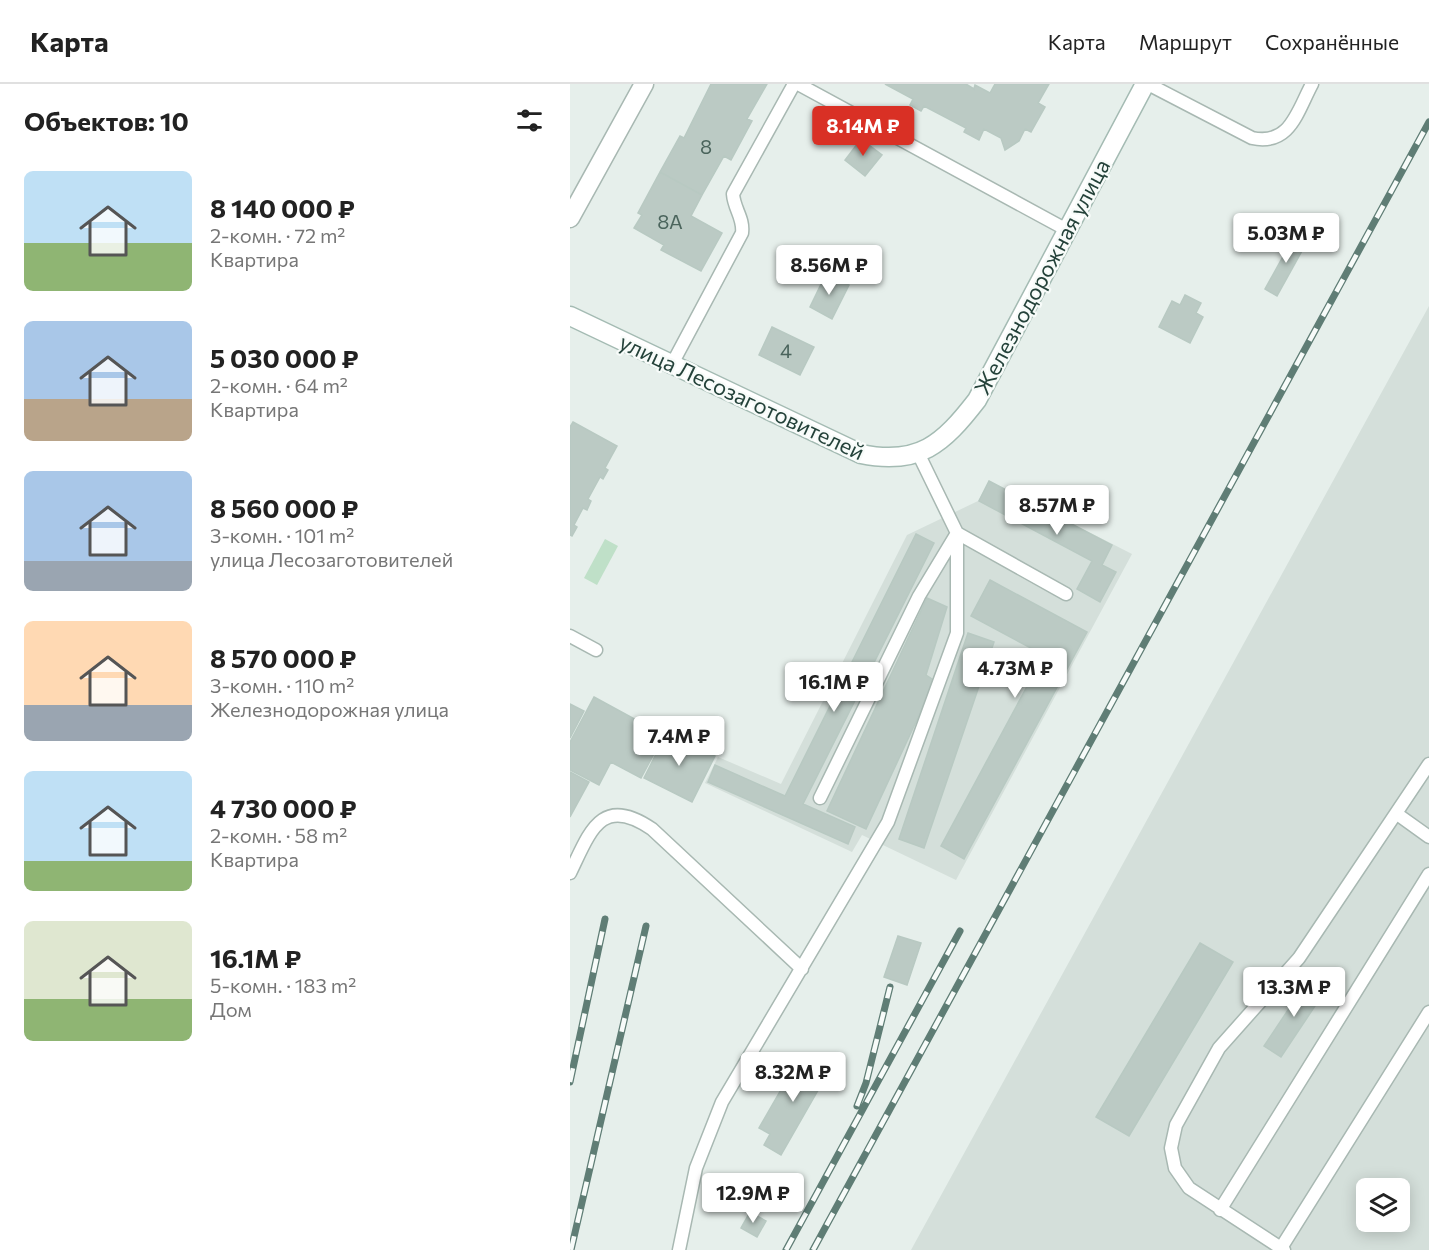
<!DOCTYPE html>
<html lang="ru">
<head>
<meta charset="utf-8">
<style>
	:root { --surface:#fff; --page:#f2f2f2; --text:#222; --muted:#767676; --line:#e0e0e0; --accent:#d93025 }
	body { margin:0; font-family:Commissioner,sans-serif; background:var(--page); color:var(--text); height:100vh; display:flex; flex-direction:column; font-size:22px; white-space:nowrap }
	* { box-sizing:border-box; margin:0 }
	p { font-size:20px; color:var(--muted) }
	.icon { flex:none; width:33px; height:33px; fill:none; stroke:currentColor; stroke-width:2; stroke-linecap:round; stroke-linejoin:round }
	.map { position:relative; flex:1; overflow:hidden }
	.side { display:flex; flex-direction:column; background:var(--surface); width:570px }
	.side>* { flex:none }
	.tools { position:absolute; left:786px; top:1094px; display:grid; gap:12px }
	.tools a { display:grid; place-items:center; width:54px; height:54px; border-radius:9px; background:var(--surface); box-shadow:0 3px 15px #0003; font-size:30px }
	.price { position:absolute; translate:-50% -51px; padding:0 14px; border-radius:6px; background:#fff; color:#222; font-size:20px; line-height:39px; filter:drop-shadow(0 2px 3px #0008) }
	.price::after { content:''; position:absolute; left:50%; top:36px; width:18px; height:14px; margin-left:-9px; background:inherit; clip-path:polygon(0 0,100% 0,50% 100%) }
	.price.active { background:var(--accent); color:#fff }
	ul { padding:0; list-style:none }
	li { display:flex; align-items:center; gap:18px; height:150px; padding:0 24px }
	li span { display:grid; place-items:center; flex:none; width:168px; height:120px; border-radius:9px; color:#555 }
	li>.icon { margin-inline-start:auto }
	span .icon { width:72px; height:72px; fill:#fffc; stroke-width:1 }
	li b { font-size:26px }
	h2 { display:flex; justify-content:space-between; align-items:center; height:72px; padding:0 24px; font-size:26px }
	header { display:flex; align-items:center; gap:36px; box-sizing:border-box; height:84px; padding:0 30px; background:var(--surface); border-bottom:2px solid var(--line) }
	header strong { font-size:28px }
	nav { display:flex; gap:33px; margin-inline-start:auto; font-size:21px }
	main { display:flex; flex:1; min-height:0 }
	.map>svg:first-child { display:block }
	.built { fill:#d4dfda; fill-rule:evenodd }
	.green { fill:#bfe0c8 }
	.building { fill:#bbcac4; stroke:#b8c9c2; stroke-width:1.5 }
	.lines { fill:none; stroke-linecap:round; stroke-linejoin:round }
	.lane-casing { stroke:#a8b8b2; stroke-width:15 }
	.street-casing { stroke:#a8b8b2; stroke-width:21 }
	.secondary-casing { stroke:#a4bbb3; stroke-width:21 }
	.lane { stroke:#fff; stroke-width:12 }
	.street { stroke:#fff; stroke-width:18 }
	.secondary { stroke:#fff; stroke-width:18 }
	.rail-casing { stroke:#5f7d75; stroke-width:7 }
	.rail { stroke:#f7fbf9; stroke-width:4.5; stroke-dasharray:14; stroke-linecap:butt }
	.labels { text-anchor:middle; stroke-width:4.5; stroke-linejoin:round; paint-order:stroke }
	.number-label { font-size:20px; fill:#4a645c }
	.street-label { font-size:22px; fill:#24423a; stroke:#f7fbf9 }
</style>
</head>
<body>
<header>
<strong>Карта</strong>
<nav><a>Карта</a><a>Маршрут</a><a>Сохранённые</a></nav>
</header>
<main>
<section class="side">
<h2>Объектов: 10<svg class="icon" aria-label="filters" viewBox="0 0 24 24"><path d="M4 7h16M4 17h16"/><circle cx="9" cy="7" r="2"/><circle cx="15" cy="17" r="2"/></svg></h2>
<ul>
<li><span style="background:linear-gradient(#bfe0f5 60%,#8fb573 0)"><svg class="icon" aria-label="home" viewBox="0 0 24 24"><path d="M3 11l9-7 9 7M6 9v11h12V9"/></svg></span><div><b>8 140 000 ₽</b><p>2-комн. · 72 m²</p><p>Квартира</p></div></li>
<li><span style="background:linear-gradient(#a9c7e8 65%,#b9a48a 0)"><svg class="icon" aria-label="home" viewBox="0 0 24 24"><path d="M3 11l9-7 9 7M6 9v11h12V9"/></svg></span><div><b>5 030 000 ₽</b><p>2-комн. · 64 m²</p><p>Квартира</p></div></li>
<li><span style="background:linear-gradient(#a9c7e8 75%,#9aa5b1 0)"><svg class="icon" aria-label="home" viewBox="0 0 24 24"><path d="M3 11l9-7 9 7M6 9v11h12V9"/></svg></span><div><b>8 560 000 ₽</b><p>3-комн. · 101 m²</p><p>улица Лесозаготовителей</p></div></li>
<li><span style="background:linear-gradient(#ffd9b3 70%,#9aa5b1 0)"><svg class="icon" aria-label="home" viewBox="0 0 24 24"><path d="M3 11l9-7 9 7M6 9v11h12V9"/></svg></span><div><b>8 570 000 ₽</b><p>3-комн. · 110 m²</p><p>Железнодорожная улица</p></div></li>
<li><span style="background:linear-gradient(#bfe0f5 75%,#8fb573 0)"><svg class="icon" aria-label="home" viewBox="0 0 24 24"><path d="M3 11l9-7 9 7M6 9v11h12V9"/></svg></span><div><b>4 730 000 ₽</b><p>2-комн. · 58 m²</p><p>Квартира</p></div></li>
<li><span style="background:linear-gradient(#dfe7d0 65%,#8fb573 0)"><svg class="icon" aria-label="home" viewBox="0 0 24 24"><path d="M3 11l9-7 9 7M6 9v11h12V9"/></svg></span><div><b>16.1M ₽</b><p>5-комн. · 183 m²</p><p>Дом</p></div></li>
</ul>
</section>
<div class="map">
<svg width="859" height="1166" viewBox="0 0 859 1166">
	<rect width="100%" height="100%" fill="#e6efeb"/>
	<path class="built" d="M859,222v944h-518zM796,1104h34v33h-34z
		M419,397l143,73 -176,326 -94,-45 -10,17 -147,-69 13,-26 63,27 126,-249 71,-34z"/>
	<path class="green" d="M35,455l13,7 -21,39 -13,-7z"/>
	<path class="building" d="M141,0h56l-20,35 5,2 -21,39 -7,-4 -22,39 -42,-23 20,-36 4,2z
		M315,0h81l8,5 1,-4 15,8 5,-9h54l-11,19 7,4 -14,25 -6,-3 -6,12 -14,9 -4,-12 -17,-9 -5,11 -15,-8 2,-4 -42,-22 -3,5 -11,-6 3,-6z
		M291,55l21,16 -17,21 -20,-16z
		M90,88l42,23 -11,21 31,17 -21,38 -40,-21 3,-5 -30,-17 8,-13 -4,-2z
		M726,149l12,7 -31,56 -12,-7z
		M256,190l23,11 -17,34 -22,-12z
		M615,211l16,8 -5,10 7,4 -13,26 -31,-16 13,-26 8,4z
		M202,243l42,20 -14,28 -41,-20z
		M3,338l44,24 -12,22 3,2 -5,9 -3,-2 -12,22 3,2 -4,9 -4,-2 -9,17 3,2 -5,9 -2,-1v-108z
		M419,397l123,64 -10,20 14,7 -16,30 -23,-13 15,-28 -113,-60z
		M346,450l18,9 -131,261 52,23 -7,17 -140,-62 7,-17 70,31z
		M420,496l97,52 -123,227 -23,-13 103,-191 -73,-39z
		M357,514l20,9 -21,68 9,6 -69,148 -39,-18z
		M398,549l26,9 -70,206 -25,-9z
		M24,613l70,38 -23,43 -30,-16 -12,23 -29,-15v-28z
		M0,620l14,7 -14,27z
		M97,648l48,24 -23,46 -48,-24z
		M0,688l19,10 -19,35z
		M328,852l23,7 -14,42 -23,-8z
		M630,859l33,19 -104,174 -33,-19z
		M738,896l17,11 -44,66 -17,-11z
		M231,971l28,16 -48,84 -17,-10 6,-11 -11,-6z
		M180,1128l16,9 -9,16 -16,-9z"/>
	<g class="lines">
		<g class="lane-casing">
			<path id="lane" d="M228,0l269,146
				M578,0l104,54c38,8 45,-26 60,-54
				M101,282l71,-133c2,-15 -8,-24 -9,-39l61,-110
				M0,552l26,14
				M250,714l99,-202 38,-63 109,61
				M827,730l32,23
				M0,789c20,-41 31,-79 82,-44l150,140
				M650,1126l209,-336
				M711,1164l148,-236
				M109,1166l17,-82 26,-66 166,-280 69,-189v-100l-39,-80
				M714,1166l-95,-62 -14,-20 -4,-20 5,-23 43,-77 80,-90 130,-194"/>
		</g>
		<g class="street-casing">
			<path id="street" d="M0,134l74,-134"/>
		</g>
		<g class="secondary-casing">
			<path id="secondary" d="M0,232l291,138c58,12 82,-10 116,-54l168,-316"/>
		</g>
		<use href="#lane" class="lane"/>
		<use href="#street" class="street"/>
		<use href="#secondary" class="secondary"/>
		<g class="rail-casing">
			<path id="rail" d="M0,998l35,-163
				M287,1022l9,-23 24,-96
				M1,1166l75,-324
				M216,1166l174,-319
				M243,1166l616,-1128"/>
		</g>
		<use href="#rail" class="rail"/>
	</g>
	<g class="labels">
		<g class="number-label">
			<text x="136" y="70">8</text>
			<text x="100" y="145">8А</text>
			<text x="216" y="274">4</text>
		</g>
		<g class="street-label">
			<text transform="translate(472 193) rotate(-62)" y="8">Железнодорожная улица</text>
			<text transform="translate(172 313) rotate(25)" y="8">улица Лесозаготовителей</text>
		</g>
	</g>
</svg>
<div class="tools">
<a><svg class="icon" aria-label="layers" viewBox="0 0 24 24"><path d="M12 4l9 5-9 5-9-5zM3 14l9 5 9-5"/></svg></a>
</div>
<b class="price active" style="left:293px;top:73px">8.14M ₽</b>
<b class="price" style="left:716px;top:180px">5.03M ₽</b>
<b class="price" style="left:259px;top:212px">8.56M ₽</b>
<b class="price" style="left:487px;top:452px">8.57M ₽</b>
<b class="price" style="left:445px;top:615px">4.73M ₽</b>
<b class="price" style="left:264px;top:629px">16.1M ₽</b>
<b class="price" style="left:109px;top:683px">7.4M ₽</b>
<b class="price" style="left:724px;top:934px">13.3M ₽</b>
<b class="price" style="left:223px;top:1019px">8.32M ₽</b>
<b class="price" style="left:183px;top:1140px">12.9M ₽</b>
</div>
</main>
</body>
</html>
